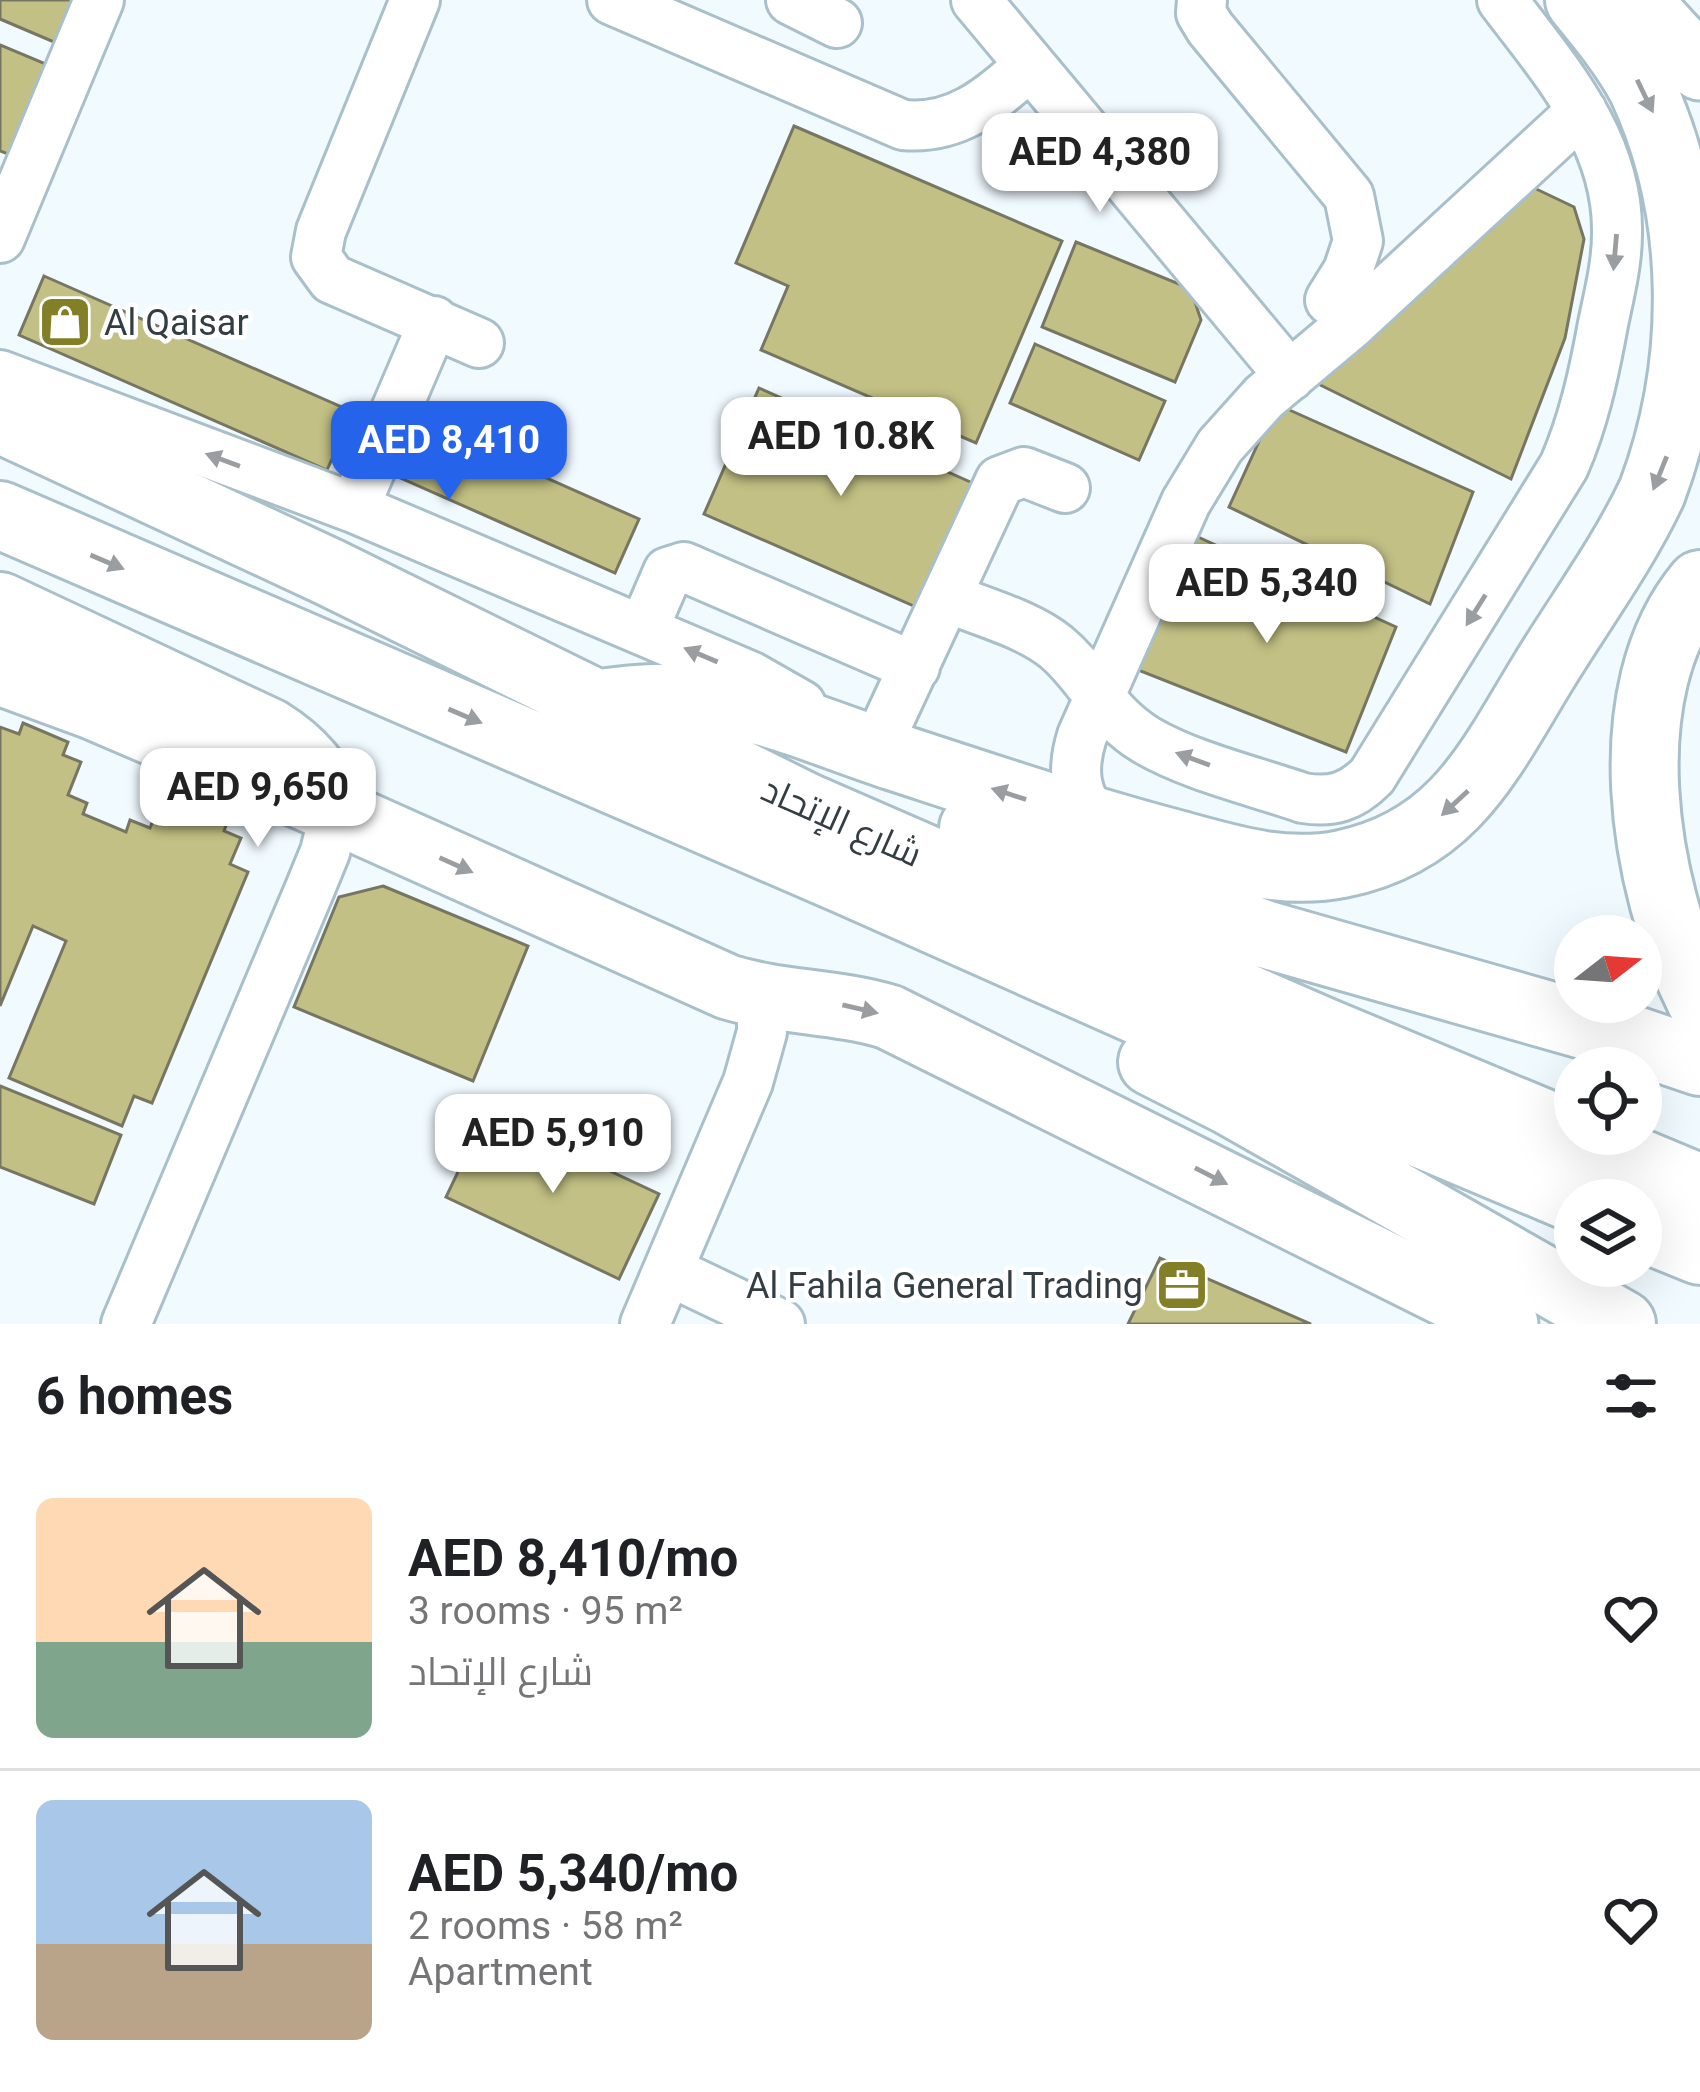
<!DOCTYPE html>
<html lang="en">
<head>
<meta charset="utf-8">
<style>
	:root { --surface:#fff; --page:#f2f2f2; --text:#202124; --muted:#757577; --line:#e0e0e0; --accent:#2563eb }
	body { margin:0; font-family:Roboto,Cairo,sans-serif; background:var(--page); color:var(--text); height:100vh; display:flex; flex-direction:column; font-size:45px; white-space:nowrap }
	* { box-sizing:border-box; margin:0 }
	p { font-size:39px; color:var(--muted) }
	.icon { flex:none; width:66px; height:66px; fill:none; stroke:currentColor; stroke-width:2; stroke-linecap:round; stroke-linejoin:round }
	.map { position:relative; height:1324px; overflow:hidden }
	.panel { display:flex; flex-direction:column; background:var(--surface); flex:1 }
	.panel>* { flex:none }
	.needle { width:78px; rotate:73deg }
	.controls { position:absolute; left:1554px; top:915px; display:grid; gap:24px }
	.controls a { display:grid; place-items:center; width:108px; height:108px; border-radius:50%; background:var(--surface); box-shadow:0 12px 48px #0002; font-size:60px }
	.price { position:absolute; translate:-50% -102px; padding:0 27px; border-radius:24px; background:#fff; color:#222; font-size:39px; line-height:78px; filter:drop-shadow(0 3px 6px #0008) }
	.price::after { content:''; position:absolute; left:50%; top:72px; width:36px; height:27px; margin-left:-18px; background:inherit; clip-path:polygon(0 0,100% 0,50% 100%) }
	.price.active { background:var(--accent); color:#fff }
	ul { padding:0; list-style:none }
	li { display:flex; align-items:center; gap:36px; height:300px; padding:0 36px }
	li+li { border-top:3px solid var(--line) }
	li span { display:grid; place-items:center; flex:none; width:336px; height:240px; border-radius:18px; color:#555 }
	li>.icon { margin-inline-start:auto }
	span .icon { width:144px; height:144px; fill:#fffc; stroke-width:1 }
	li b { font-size:51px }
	h2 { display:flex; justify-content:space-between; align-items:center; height:144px; padding:0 36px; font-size:51px }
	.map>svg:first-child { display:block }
	.building { fill:#c2c084; stroke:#767663; stroke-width:3 }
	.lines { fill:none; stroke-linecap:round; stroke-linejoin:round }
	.minor-casing { stroke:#a9bfca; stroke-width:54 }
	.major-casing { stroke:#a9bfca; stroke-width:69 }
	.highway-casing { stroke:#a9bfca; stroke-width:72 }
	.minor { stroke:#fff; stroke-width:48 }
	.major { stroke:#fff; stroke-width:63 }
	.highway { stroke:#fff; stroke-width:66 }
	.oneway { fill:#9a9ea0 }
	.labels { text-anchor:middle; stroke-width:9; stroke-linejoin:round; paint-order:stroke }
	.poi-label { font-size:36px; fill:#343d42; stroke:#fff; text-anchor:start }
	.street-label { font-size:36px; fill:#343d42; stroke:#fff }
</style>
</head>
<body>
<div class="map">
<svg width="1700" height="1324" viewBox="0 0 1700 1324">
	<rect width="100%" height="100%" fill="#f1faff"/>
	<path class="building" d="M0,0h80l-19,45 -61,-26z
		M0,45l53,22 -37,90 -16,-6z
		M794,126l268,115 -86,202 -215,-93 27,-64 -52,-23z
		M1530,186l44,21 10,32 -19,99 -54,141 -205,-101z
		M1076,242l108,44 9,10 8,24 -26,62 -133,-55z
		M44,276l309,136 -26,58 -308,-135z
		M1035,344l130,57 -26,59 -129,-57z
		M759,388l218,97 -54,125 -219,-96z
		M1276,404l197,88 -43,112 -201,-97z
		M411,418l228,101 -24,54 -228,-101z
		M1198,537l198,90 -50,125 -213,-84z
		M23,723l45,19 -5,13 18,7 -13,33 19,8 -4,11 43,18 4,-12 20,8 10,-26 24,10 4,-9 40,17 -4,11 17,7 -11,26 18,8 -96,231 -18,-7 -12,30 -113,-48 57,-137 -33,-15 -33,80v-279l19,7z
		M383,886l145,60 -55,135 -179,-74 45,-110z
		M0,1086l121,49 -27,69 -94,-37z
		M486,1113l173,81 -40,85 -173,-82z
		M1160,1258l151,66h-183z"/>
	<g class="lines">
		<g class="minor-casing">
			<path id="minor" d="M415,0l-94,231 -5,26 16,22 147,64
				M612,0l291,125c54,5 87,-25 126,-59
				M791,0l46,23
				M976,0l314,376
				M1202,0l-1,13 9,15 139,168 9,45 -10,30 -18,29
				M0,238l99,-238
				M0,375l354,133 396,168 51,29
				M354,508l80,-187
				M946,597c35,15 80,26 110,50 34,28 47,67 90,93 44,26 108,41 157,58 29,5 48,-1 69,-22l192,-310c20,-46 30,-93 39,-142 6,-29 14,-60 14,-90 2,-93 -62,-164 -115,-234
				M643,630l25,-58 16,-5 231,100
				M875,750l125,-269 24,-9 41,16
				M1096,823c-21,-29 -25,-52 -14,-87l104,-234 34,-56 44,-49 86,-72 232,-214
				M669,1271l111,53
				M126,1324l183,-433 16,-39 10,-41
				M645,1324l103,-242 14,-50v-35"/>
		</g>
		<g class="major-casing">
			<path id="major" d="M1638,0l62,68
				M0,673l95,35 240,103 393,176c53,16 108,14 161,30l617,307"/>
		</g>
		<g class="highway-casing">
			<path id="highway" d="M0,419l329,153 478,235 518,225 375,156
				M0,515l849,367 470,209 259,109
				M1700,584c-89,107 -57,302 0,416
				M0,606l269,126c32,20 52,43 66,79
				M596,704c122,-22 188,16 299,53 92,30 184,61 278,86 56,15 109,33 169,21 113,-23 148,-105 202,-193 36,-59 79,-117 108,-179 48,-128 48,-279 -10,-404 -17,-32 -40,-60 -63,-88
				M973,828l291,106 365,104 71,24
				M1152,1062l79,40 391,222
				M1641,1227l59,24"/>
		</g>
		<use href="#minor" class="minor"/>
		<use href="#major" class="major"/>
		<use href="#highway" class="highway"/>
	</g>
	<defs><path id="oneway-solid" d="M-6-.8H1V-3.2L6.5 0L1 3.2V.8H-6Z" transform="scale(3)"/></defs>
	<g class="oneway">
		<use href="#oneway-solid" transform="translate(1645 96) rotate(64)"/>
		<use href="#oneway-solid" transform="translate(1615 252) rotate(95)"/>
		<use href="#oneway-solid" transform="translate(223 460) rotate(-160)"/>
		<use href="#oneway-solid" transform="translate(1660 473) rotate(112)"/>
		<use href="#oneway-solid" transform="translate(107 562) rotate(23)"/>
		<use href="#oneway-solid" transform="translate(1476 610) rotate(122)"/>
		<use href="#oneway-solid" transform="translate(701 655) rotate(-157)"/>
		<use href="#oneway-solid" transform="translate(465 716) rotate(23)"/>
		<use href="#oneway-solid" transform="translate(1193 759) rotate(-160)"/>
		<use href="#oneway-solid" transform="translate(1009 794) rotate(-162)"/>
		<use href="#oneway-solid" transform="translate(1455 803) rotate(137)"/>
		<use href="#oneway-solid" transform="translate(456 865) rotate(24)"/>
		<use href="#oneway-solid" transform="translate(860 1009) rotate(13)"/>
		<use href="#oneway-solid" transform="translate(1211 1176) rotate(27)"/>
	</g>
	<defs>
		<g id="shop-square" transform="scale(2.7)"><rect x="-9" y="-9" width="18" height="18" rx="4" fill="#837f27" stroke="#fff"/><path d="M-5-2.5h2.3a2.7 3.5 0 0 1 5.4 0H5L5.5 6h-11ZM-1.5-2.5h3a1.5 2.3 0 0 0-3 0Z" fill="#fff"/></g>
		<g id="office-square" transform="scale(2.7)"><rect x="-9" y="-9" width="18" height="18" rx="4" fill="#837f27" stroke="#fff"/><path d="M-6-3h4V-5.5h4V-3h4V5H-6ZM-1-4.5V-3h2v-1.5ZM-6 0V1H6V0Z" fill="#fff"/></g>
	</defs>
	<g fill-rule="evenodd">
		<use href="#shop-square" x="65" y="322"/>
		<use href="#office-square" x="1182" y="1285"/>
	</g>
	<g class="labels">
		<g class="poi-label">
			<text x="104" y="335">Al Qaisar</text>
			<text x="1143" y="1298" text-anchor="end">Al Fahila General Trading</text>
		</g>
		<g class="street-label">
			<text transform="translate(842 821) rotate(24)" y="13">شارع الإتحاد</text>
		</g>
	</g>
</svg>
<div class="controls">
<a><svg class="needle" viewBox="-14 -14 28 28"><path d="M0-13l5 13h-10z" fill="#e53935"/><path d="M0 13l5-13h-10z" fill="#757577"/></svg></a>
<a><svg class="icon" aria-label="locate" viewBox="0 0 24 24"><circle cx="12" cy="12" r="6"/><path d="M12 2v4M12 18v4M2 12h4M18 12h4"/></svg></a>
<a><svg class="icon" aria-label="layers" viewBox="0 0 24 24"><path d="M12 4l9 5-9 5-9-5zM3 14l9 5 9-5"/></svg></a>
</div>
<b class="price" style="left:1100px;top:215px">AED 4,380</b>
<b class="price" style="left:841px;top:499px">AED 10.8K</b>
<b class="price active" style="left:449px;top:503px">AED 8,410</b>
<b class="price" style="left:1267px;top:646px">AED 5,340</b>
<b class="price" style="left:258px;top:850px">AED 9,650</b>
<b class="price" style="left:553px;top:1196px">AED 5,910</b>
</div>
<section class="panel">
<h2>6 homes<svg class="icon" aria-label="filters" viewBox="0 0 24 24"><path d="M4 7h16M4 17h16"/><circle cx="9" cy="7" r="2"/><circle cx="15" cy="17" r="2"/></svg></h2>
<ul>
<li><span style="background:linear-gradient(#ffd9b3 60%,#7fa58c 0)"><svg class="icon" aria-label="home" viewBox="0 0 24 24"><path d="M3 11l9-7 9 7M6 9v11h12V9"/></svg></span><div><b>AED 8,410/mo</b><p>3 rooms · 95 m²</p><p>شارع الإتحاد</p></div><svg class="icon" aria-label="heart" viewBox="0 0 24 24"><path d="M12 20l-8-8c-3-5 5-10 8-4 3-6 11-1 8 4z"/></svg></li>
<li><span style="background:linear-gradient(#a9c7e8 60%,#b9a48a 0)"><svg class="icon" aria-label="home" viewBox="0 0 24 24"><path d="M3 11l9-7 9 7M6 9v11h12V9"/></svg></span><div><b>AED 5,340/mo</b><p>2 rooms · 58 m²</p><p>Apartment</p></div><svg class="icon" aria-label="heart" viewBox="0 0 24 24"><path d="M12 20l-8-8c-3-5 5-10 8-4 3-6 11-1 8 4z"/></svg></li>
</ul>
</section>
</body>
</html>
